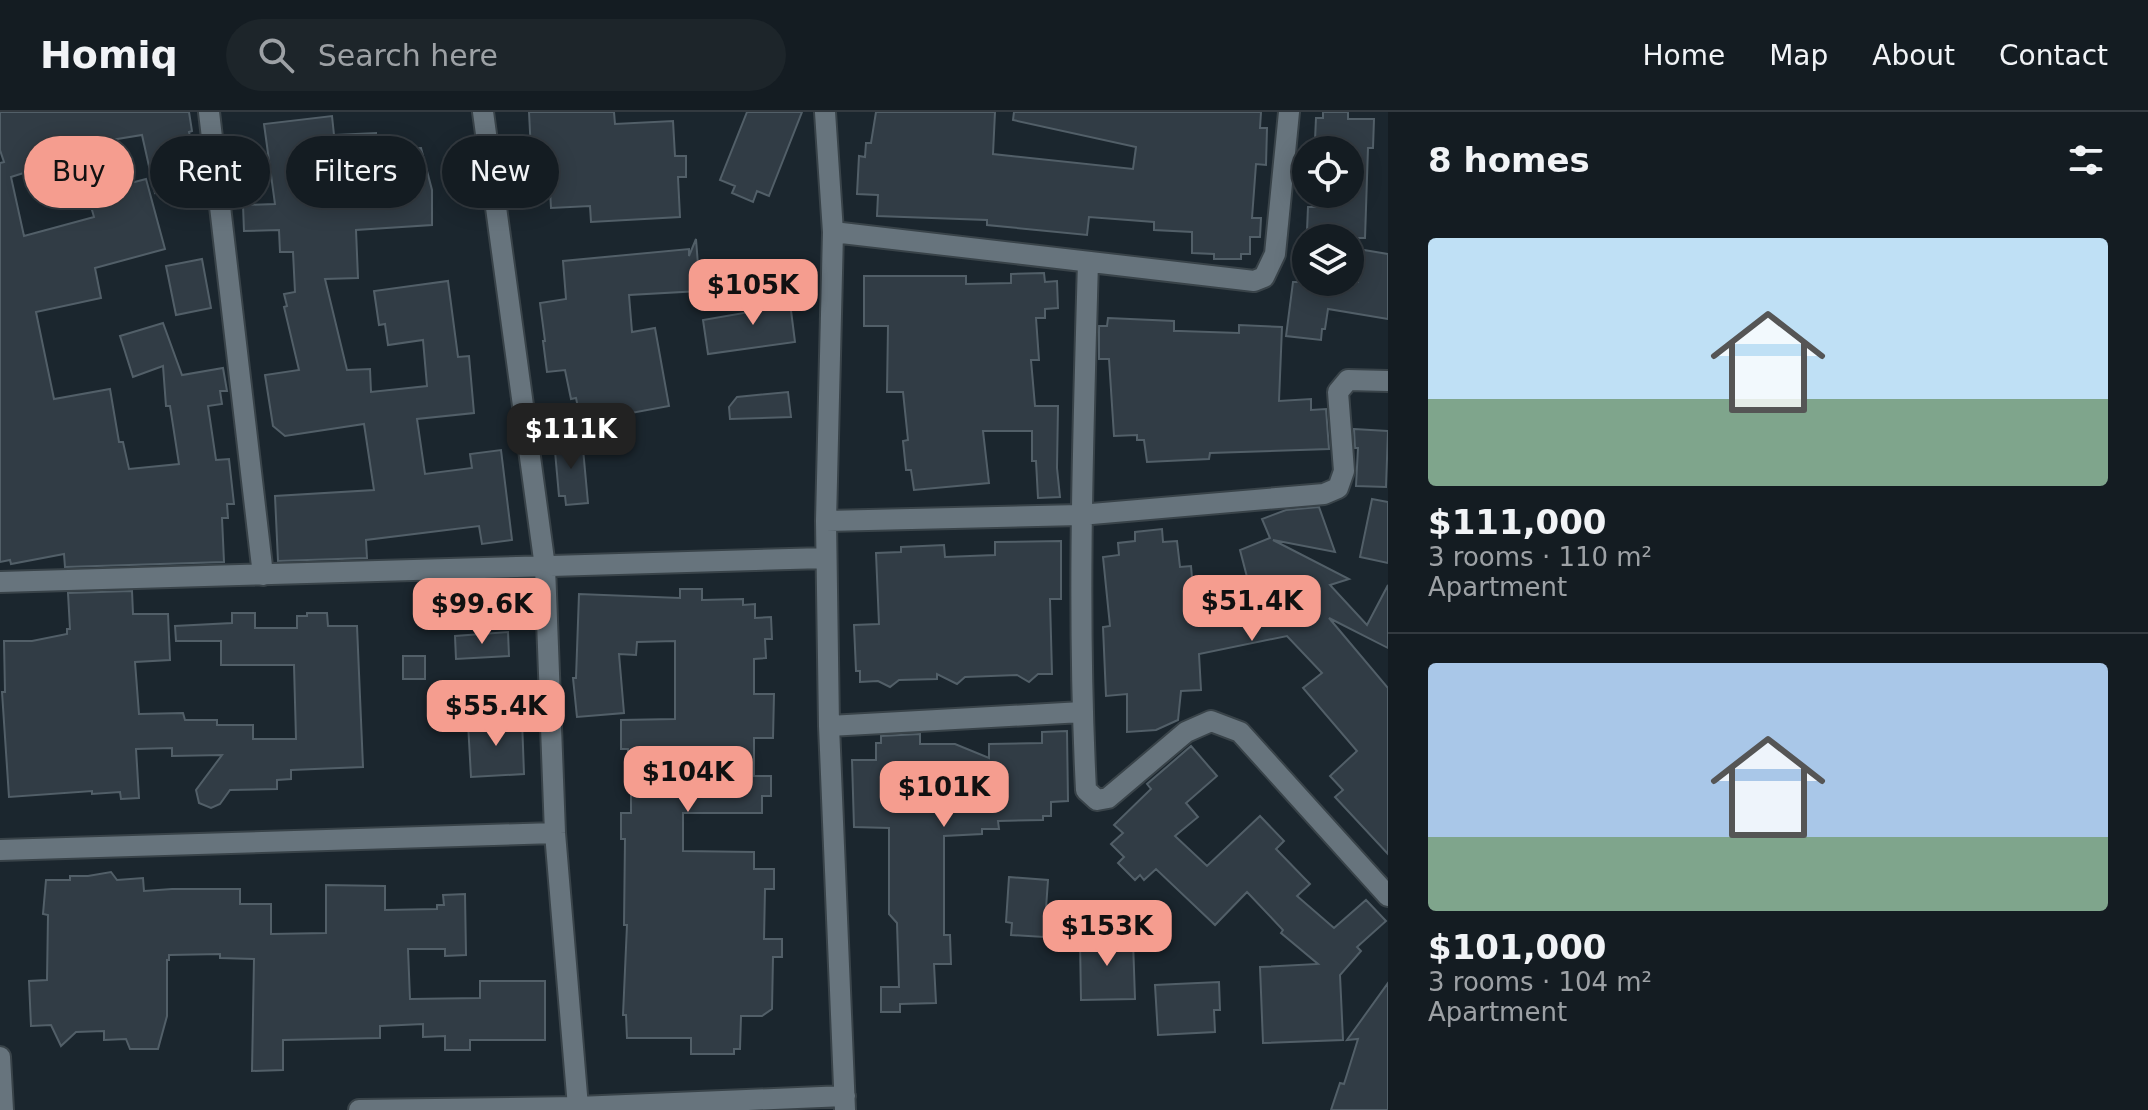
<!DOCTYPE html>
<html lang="en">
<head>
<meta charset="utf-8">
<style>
	:root { --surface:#141c22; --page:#1d252a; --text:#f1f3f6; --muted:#9da1a5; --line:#333a40; --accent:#f59d8f }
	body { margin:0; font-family:"DejaVu Sans",sans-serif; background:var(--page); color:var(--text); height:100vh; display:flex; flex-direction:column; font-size:30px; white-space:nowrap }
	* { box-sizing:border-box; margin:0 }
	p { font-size:26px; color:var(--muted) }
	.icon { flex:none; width:44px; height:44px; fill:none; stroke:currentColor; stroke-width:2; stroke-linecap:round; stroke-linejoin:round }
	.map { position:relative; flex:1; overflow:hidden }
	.details { display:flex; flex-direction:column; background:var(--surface); width:760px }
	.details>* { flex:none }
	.guide { position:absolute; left:24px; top:24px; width:760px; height:72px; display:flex; gap:16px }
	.buttons { position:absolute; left:1292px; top:24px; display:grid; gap:16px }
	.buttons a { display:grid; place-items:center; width:72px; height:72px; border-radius:50%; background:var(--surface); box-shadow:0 4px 20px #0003,0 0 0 2px var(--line); font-size:40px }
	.price { position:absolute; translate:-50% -68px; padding:0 18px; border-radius:16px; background:var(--accent); color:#111; font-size:26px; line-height:52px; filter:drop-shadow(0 2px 4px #0008) }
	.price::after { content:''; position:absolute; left:50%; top:48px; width:24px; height:18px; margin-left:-12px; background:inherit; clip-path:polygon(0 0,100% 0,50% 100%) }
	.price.current { background:#222; color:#fff }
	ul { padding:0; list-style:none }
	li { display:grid; align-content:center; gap:16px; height:424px; padding:0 40px }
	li+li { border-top:2px solid var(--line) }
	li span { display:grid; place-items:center; height:248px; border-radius:8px; color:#555 }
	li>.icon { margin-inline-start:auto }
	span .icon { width:144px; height:144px; fill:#fffc; stroke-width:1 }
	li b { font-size:34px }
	h2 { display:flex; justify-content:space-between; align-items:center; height:96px; padding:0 40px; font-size:34px }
	.chip { padding:0 28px; border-radius:36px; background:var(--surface); box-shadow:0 4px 20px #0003,0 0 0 2px var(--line); font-size:28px; line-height:72px }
	.chip.current { background:var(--accent); color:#111 }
	header { display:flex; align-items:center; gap:48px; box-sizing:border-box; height:112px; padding:0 40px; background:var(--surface); border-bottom:2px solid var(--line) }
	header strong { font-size:38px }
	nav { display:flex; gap:44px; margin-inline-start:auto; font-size:28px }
	.search { width:560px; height:72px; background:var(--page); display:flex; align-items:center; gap:20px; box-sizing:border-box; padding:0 28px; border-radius:44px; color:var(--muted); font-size:30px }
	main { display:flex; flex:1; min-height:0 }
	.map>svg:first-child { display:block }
	.building { fill:#313c45; stroke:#525f68; stroke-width:2 }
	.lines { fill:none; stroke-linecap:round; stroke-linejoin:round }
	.minor-casing { stroke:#394349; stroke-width:24 }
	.minor { stroke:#67747d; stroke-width:20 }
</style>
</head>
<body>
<header>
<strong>Homiq</strong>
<div class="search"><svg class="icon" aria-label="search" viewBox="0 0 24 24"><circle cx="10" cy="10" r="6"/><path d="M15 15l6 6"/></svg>Search here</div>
<nav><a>Home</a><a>Map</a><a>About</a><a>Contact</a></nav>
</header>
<main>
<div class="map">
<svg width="1388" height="998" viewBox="0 0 1388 998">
	<rect width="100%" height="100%" fill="#1b262e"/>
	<path class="building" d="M0,0h189l3,19 -3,1 12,51 -46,10 -13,-58 -43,7 -46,14 2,7 -44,14 13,59 70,-19 -4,-14 35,-10 -2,-8 23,-6 19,70 -70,19 6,30 -65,14 18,87 56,-10 9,53h4l6,27 50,-5 -9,-58h-4l-3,-40 -30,11 -13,-41 43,-13 19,52 41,-7 4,23h-7l2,13 -14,2 8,54 13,-1 5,45h-7l1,14h-6l2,44 -159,5 -1,-13 -53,10 -1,-4 -10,2v-399l4,-1 -4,-12z
		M529,0h85l1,12 58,-3 2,35h11v21h-8l2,40 -89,5 -1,-16 -39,2 -1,-18 -17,1z
		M747,0h55l-33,84 -12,-5 -4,11 -21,-9 3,-7 -15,-6z
		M876,0h119l-2,42 140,15 3,-22 -123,-27 1,-8h247l-1,16h7l-1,37 -10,-1 -4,54h9l-1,19h-10v17h-9v5h-27v-5l-22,-1v-21l-38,-2v-8l-65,-5 -2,18 -100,-10v-5l-110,-4 1,-21 -21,-1 2,-38 6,1 1,-14h5z
		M1323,0h25v7h26l-1,29h-5l-3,90h-52v-7h-6l1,-24h8v-13h34v-44h-30v-10h-5l1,-22h7z
		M332,4l2,19 42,-2v17l45,-2 11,42v35l-76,5 2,48 -33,1 22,91 23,-1 1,23 56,-6 -4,-46 -35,5 -3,-21 -6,1 -5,-34 74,-10 10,76 11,-1 5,57 -57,6 8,55 47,-6 -2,-14 31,-4 11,90 -30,4 -3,-18 -113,14 1,18 -89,3 -3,-65 99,-6 -10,-66 -79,12 -12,-10 -8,-51 34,-5 -15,-63 3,-1 -3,-12 11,-2 -2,-40h-13l-1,-22 -35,1 -1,-26 32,-1 -11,-80z
		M696,127l4,52 -71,4 3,37 23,-4 14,78 -65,12 1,8 -22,5 -7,-33 -5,1 -6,-29 -18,2 -4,-31h2l-5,-38 26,-4 -3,-38 126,-12v7z
		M1364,138l24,4v65l-60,-10 -3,20h-3l-1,11 -35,-4 7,-54h65z
		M202,147l9,49 -35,7 -10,-49z
		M1044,161l1,9 12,-1 1,27 -13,1v9h-9l3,42h-8l4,46h23l-1,62 3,29 -22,1 -2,-37h-4v-30h-49l6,52 -75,7 -3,-20h-5l-3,-29 5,-1 -5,-48h-16l1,-66h-24v-50h102v8l45,-1v-9z
		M788,175l7,55 -87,12 -5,-34 70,-12 -3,-19z
		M1108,206l66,3v10h6l59,2v-8l43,2 -3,74 32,-2v11l15,-1 3,40 -119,4 -1,6 -62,3 -3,-22h-7v-5l-23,1 -5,-77h-10v-33h8z
		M788,280l3,25 -61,2 -1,-12 8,-10z
		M1354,317l34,2 -2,56 -30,-1 2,-38h-3z
		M582,326l6,65 -22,2 -1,-9h-6l-5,-56z
		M1372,387l16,3v61l-28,-6z
		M1319,395l16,45 -62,-12 76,39 -19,6 37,40 21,-40v63l-59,-30 59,70v166l-53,-57 8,-7 -13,-14 27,-25 -54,-63 19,-15 -35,-37 -88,18 2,36 -20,1 -3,29 -22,10 -29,2v-38l-21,2 -3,-69 7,-1 -7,-69 16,-2 -1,-12 17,-2v-9l27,-3 1,13 14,-1 3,26 11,-1 4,46 58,-12 -13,-50 30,-12 -8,-19 24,-9z
		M1061,429v58h-11l2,75h-14l-9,8 -12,-7 -52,2 -8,7 -20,-10v5l-38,1 -9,7 -12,-6 -18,1v-11h-4l-2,-46 25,-1 -3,-71 25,-1v-5l43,-2 1,12 50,-2v-13z
		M680,477h22v11l41,-1v6l12,-1v14l16,-1 1,22h-7l1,19 -12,1v35h20l-1,44h-19v38h17v20h-9v17h-79v38l71,1v17h20v20h-9l-1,50h18v18h-9l-1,52 -10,7h-21l-1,33h-6v5h-43v-16h-64l-1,-23h-3l4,-90h-3l1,-86h-4v-26h10v-43h-3v-21h-7v-29l54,-1v-78l-38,1 -1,13 -17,-1 5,59 -47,4 -4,-39h3l3,-84 101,4z
		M132,479l1,23h35l2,46 -35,2 4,52 44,-1 2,7h32v5h36v14h43l-2,-74h-73v-24h-45l-1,-15 57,-3v-10h23v15h42v-12h10v-3h20l1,13h29l6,141 -72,3v9l-14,1v9l-47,1 -10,14 -9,4 -12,-5 -3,-13 26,-35 -50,1v-8l-36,1 3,49 -18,1 -1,-7 -28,2v-3l-83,6 -7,-105h3l-1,-51h28l35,-7v-5h3l-2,-36z
		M508,520l1,24 -53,3 -1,-23z
		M403,544h22v23h-22z
		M522,608l2,54 -53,3 -3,-54z
		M1067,619l1,70 -17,1v14h-8v4l-45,1 1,8h-17v5l-38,2v99h6l1,29h-17l2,39 -36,1v8h-19v-25h18l-2,-64 -8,-9v-86l-35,-1 -2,-67h24v-17h5v-7l39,-2v10h35l34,14v-14l53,-1v-11z
		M1191,634l26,30 -31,27 12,14 -23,19 32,30 53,-50 24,25 -8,8 34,35 -13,12 37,32 32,-28 20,21 -29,26 4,4 -21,24 3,65 -80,3 -3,-76 58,-3 -37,-31 2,-3 -36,-38 -32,33 -59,-56 -12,11 -4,-5 -5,5 -17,-17 6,-6 -13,-13 12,-11 -9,-8 37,-36 -4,-5z
		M111,760l6,8 26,-2 1,13 28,-2h68v15h31v30l55,-1v-48l59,1v24l52,-1v-4h7l-1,-10 22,-1 1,61 -21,1v-7h-37l2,50 70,-1v-17h65v59h-75v10h-25v-14l-22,1v-13l-43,2v12l-97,2v30l-31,1 2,-112 -34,-1v-4l-51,1v5h-2v56l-9,33h-28l-4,-10 -22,1v-9l-28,1 -15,14 -10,-21 -20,1 -2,-45 18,-1 1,-65 -5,-1 3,-34h24v-4h18z
		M1009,765l39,3 -4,57 -33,-2 1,-12 -6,-1z
		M1123,821v8h10l2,58 -54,1 -1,-60h13v-6z
		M1219,870l1,28h-6l1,22 -57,3 -3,-50z
		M1388,871v127h-57l9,-27 4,1 14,-45 -11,1z"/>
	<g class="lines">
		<g class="minor-casing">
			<path id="minor" d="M209,0l54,463
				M483,0l62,455 10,266 23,274
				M825,0l8,120 -7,289 3,205 16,384
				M833,120l421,49 10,-4 11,-23 14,-142
				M1088,150c-5,176 -11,352 -2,528l11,10 11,-2 78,-66 25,-11 29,11 148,164
				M826,409l254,-6 244,-21 14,-6 6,-17 -6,-79 10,-12 40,1
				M0,470l826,-24
				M829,614l253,-14
				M0,738l555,-17
				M0,945l3,53
				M359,998l219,-3 267,-11"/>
		</g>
		<use href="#minor" class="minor"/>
	</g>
</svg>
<div class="buttons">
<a><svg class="icon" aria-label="locate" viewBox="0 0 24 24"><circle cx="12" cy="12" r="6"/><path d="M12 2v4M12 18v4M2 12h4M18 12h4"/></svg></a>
<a><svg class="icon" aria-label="layers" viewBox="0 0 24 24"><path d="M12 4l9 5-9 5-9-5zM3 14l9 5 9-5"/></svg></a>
</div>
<b class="price" style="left:753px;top:215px">$105K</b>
<b class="price current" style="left:571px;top:359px">$111K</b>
<b class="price" style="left:1252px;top:531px">$51.4K</b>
<b class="price" style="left:482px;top:534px">$99.6K</b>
<b class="price" style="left:496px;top:636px">$55.4K</b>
<b class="price" style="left:688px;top:702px">$104K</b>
<b class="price" style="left:944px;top:717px">$101K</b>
<b class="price" style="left:1107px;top:856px">$153K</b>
<div class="guide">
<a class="chip current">Buy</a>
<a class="chip">Rent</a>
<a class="chip">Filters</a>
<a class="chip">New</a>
</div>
</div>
<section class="details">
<h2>8 homes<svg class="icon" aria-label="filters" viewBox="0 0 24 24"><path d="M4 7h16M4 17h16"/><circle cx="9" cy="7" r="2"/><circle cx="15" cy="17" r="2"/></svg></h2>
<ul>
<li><span style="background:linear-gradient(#bfe0f5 65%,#7fa58c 0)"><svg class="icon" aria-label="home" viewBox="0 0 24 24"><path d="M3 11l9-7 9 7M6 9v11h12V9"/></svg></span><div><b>$111,000</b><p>3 rooms · 110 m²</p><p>Apartment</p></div></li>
<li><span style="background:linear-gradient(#a9c7e8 70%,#7fa58c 0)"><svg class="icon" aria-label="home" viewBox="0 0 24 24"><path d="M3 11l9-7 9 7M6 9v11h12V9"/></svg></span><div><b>$101,000</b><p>3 rooms · 104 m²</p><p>Apartment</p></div></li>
</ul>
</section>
</main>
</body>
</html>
